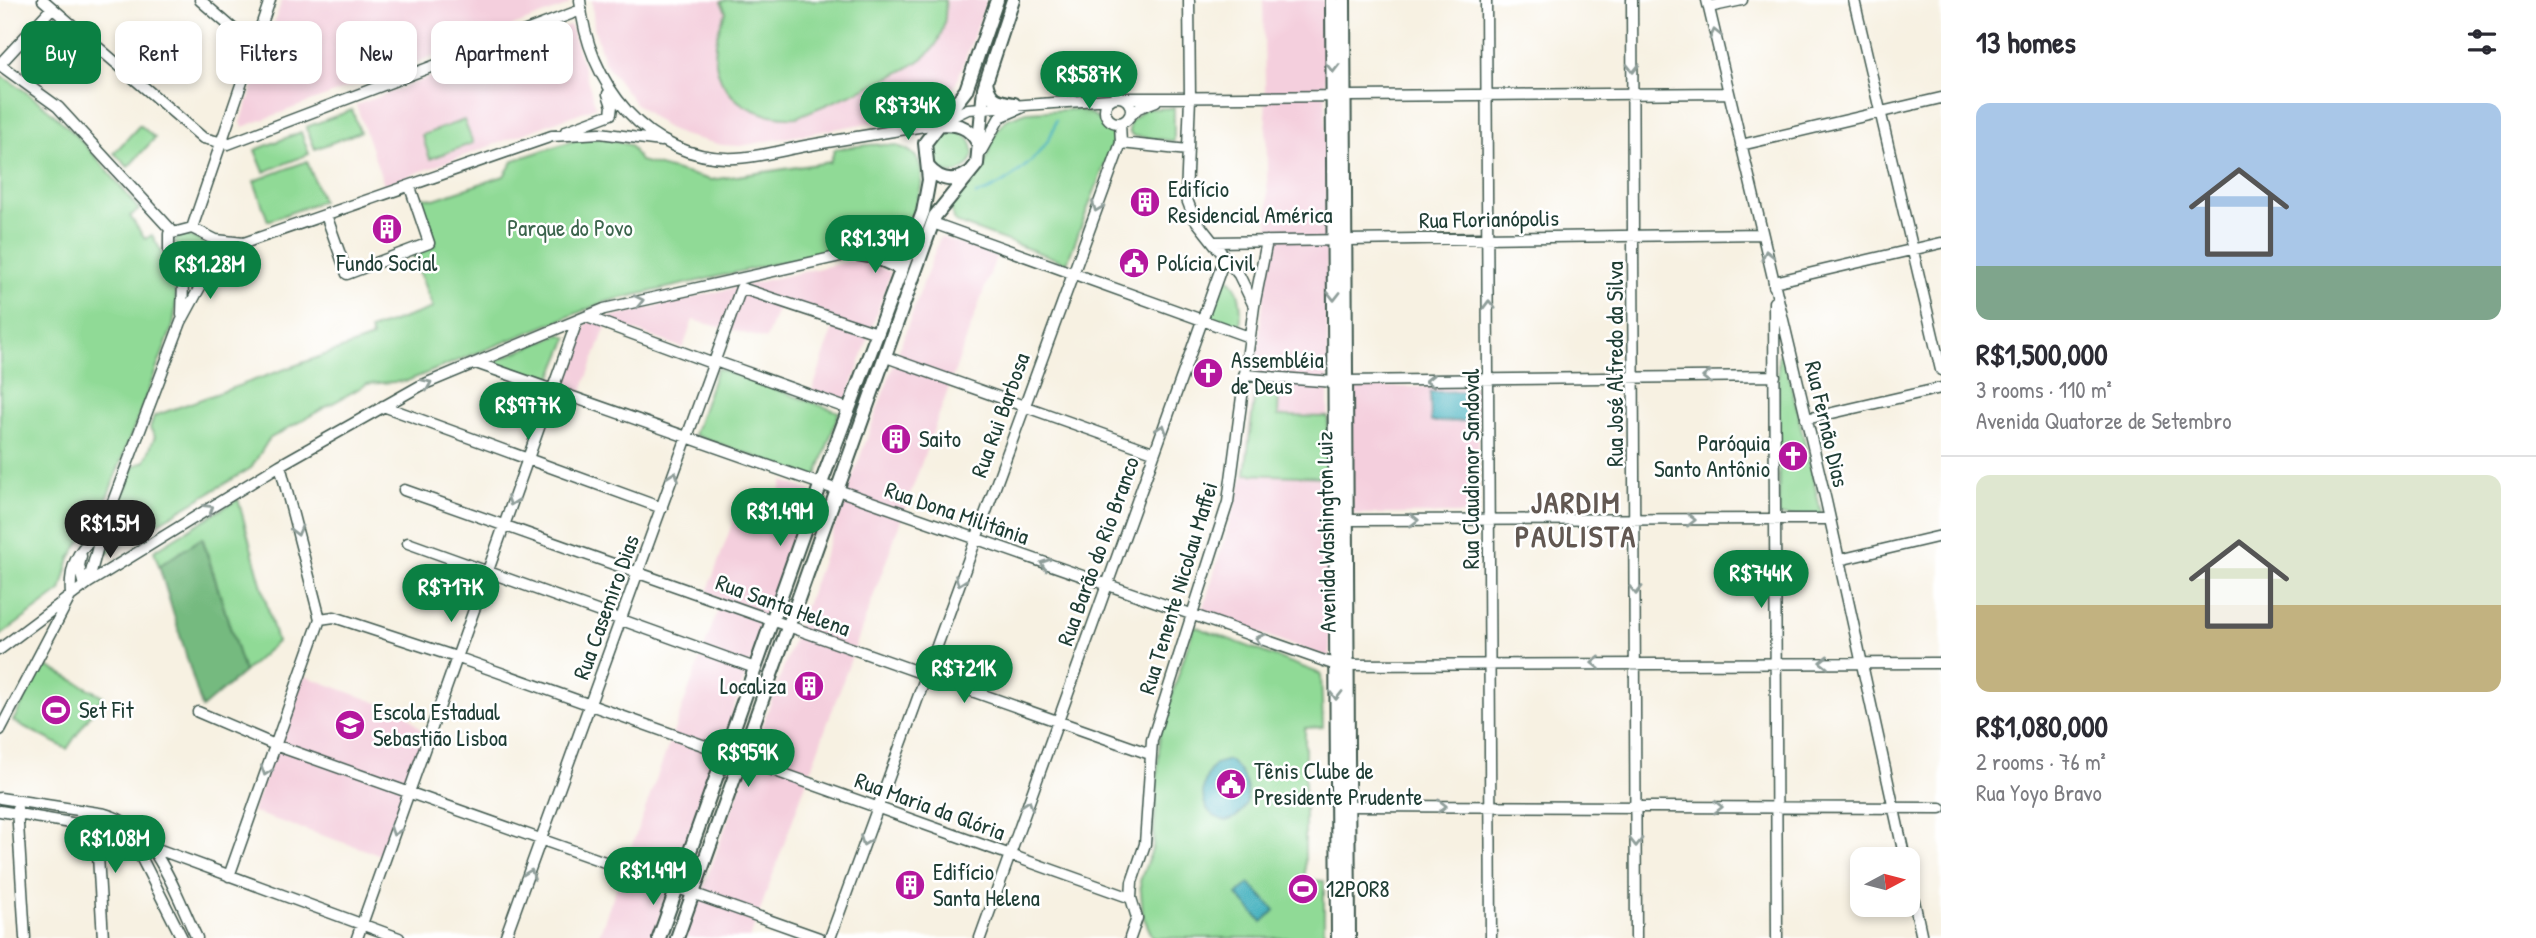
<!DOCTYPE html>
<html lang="en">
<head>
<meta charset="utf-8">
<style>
	:root { --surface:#fff; --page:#f7f7f7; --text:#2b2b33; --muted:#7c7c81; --line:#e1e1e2; --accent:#0b8043 }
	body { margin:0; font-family:"Patrick Hand",sans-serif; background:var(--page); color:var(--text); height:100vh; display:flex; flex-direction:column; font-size:26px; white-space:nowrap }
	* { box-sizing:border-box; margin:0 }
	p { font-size:23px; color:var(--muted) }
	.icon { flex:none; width:38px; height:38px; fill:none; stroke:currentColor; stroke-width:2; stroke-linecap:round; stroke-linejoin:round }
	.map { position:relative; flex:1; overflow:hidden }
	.side { display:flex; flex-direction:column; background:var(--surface); width:595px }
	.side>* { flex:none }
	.banner { position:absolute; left:21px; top:21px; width:665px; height:63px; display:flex; gap:14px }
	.needle { width:46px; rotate:83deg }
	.controls { position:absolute; left:1850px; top:847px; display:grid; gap:14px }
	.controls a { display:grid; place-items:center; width:70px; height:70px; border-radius:14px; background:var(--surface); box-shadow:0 4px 10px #0003; font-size:35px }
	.price { position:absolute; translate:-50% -60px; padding:0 16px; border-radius:24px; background:var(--accent); color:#fff; font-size:23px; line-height:46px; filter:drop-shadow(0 2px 4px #0008) }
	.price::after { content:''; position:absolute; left:50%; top:42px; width:21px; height:16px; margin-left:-10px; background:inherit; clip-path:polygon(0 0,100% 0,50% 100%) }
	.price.active { background:#222; color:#fff }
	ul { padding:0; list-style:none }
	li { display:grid; align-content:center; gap:14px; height:371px; padding:0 35px }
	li+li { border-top:2px solid var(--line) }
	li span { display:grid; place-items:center; height:217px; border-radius:14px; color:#555 }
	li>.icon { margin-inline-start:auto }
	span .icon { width:126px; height:126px; fill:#fffc; stroke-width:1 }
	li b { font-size:30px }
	h2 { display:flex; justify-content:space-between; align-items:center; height:84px; padding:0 35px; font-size:30px }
	.tag { padding:0 24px; border-radius:14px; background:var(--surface); box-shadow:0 4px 10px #0003; font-size:24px; line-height:63px }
	.tag.active { background:var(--accent); color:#fff }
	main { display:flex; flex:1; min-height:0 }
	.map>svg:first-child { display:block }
	.built { fill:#f4cfdd }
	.green { fill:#90da96; stroke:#588c65; stroke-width:2 }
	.forest { fill:#74ba7f; stroke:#4a7c5a; stroke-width:2 }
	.water { fill:#42b0be; stroke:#307679; stroke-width:2 }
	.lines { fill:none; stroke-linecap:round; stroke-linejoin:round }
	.stream { stroke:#42b0be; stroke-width:2.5 }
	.minor-casing { stroke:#3f584e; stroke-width:13 }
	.major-casing { stroke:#3f584e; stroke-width:16 }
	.minor { stroke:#fff; stroke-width:10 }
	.major { stroke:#fff; stroke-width:12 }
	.oneway { stroke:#8f9e9a }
	.labels { text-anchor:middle; stroke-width:5; stroke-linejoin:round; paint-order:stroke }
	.poi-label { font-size:23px; fill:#1f3d34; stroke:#fff; text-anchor:start }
	.street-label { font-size:23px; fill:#1f3d34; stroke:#fff }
	.park-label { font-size:23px; fill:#3b644c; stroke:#fff }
	.district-label { font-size:30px; font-weight:bold; letter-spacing:2px; fill:#625852; stroke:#fff }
</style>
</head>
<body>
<main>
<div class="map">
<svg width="1941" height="938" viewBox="0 0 1941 938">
	<rect width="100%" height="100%" fill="#fff"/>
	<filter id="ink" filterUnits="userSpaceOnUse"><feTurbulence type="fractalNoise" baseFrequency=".0143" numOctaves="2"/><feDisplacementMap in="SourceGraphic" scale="14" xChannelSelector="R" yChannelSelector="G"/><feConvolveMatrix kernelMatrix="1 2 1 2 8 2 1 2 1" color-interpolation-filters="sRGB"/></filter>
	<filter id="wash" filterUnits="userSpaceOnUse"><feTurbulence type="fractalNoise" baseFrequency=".00686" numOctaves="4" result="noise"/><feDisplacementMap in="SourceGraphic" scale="28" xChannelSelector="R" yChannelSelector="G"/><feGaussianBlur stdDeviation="1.57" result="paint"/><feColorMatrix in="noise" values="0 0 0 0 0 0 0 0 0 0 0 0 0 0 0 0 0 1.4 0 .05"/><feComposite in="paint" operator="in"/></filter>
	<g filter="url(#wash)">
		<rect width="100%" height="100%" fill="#f7f1e2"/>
		<path class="built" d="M282,0h286l1,5 -326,122 -2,-5z
			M592,0h395l-31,84 -19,22 -14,7 -183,33 -18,-1 -40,-10 -18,-9 -29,-23 -31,-41 -10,-35z
			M1263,0h62l5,658 -128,-45 41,-136 26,-225z
			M570,25l26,82 -212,78 -28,-80z
			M940,237l56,20 -246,681h-65z
			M859,259l32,13 -45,131 -34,-11 22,-67 -56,-18 -12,32 -73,-19 -10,28 -75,-27 -27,73 -19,-7 25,-65z
			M1352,387h127l-1,127h-126z
			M783,481l28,10 -159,447h-54l124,-339 -15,-6 34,-94 32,12z
			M302,675l104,38 20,23 -42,120 -132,-44z"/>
		<path class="green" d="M726,0h219c2,17 -2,39 -15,52 -22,23 -101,50 -133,65 -65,3 -101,-45 -71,-105l-5,-10z
			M0,75c57,33 99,83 139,135l-9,6 15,23 7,-4c20,35 29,51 21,91l-78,203 -15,13 -10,16 -9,33 -61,45z
			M1174,108v33l-41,-5 -4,-4 1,-10 15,-13z
			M1081,109c13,6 29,16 33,31l-47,123 -112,-41 -5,-16 34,-41 12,-33 11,-13 20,-7z
			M352,110l8,22 -45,17 -9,-22z
			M464,120l9,23 -43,16 -8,-24z
			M140,125l15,13 -27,29 -14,-14z
			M931 152a21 21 0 1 1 42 0a21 21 0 1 1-42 0Z
			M301,132l8,22 -45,18 -9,-22z
			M605,138l25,7 10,16 71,19 119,-18 5,-13c32,-4 95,-18 86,38 -3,16 -11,32 -16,47l-300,68 -198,79 -40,3 -98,55 -18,29 -150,89 33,-91 11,-5 10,-25 -5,-8 4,-12 218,-78 -2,-8 63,-22 -21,-55 23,-8 -17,-49 16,3 70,-23 10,-16 64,-21z
			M307,161l15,40 -54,20 -14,-40z
			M179,236h10l23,9 -1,11 -10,2 -20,-5 -7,-11z
			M1223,276c19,6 19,35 17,53l-33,-12z
			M561,334l7,4 -19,45 -57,-21z
			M1781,353l3,2 38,161h-43l-1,-159z
			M717,368l122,44 -23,66 -122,-43z
			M1256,384l23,2 -1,30 50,1 -1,60 -82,-3z
			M238,499l39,143 -33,30 -41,-133 -44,27 -5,-15z
			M1194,626l127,48 2,53 -18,1v152l19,1v57h-171l-10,-22 -3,-35 13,-34 7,-114z
			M43,664l60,32 -36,53 -54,-28z"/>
		<path class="forest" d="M202,538l42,134 -42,36 -43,-142z"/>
		<path class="water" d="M1470,391l1,30 -40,1 -1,-30z
			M1228,760c23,15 29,53 -2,61 -29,-7 -28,-38 -11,-57z
			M1249,883l26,27 -13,12 -25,-27z"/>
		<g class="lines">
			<path class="stream" d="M976,195c30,-9 74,-42 80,-75"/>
		</g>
	</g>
	<g filter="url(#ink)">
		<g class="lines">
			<g class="minor-casing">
				<path id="minor" d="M43,0l160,138 25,6 353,-134
					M200,0l54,47
					M580,0c7,82 67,162 156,158 23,-1 47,-8 69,-12 44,-8 88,-15 132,-22l31,-15 142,-10
					M1486,0l5,938
					M1632,0l4,938
					M1707,0l119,501 79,358
					M1854,0l87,370
					M1709,7l33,-7
					M0,64l52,-56
					M0,65l58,42 114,124
					M1105 110a13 13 0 1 1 26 0a13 13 0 1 1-26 0Z
					M1123,98l606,-5
					M1128,118l10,-10 18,-7
					M566,131l45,-17 1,-8 -4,-12
					M1121,143l67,7
					M1741,145l200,-47
					M981,151l19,-34 21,-9
					M326,215l21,59 82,-31 -19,-56
					M933,223l316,114
					M192,228l78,-228
					M1215,242l547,-8
					M173,259l10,23 -1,33
					M213,265c-20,6 -30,2 -44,-13v-18l23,-6 24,12 28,3 308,-107 48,-3 61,8
					M1774,286v-4l167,-39
					M741,288l136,45
					M1774,302l3,636
					M1254,306l13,-65
					M587,317l127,47
					M886,357l267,95
					M715,361l134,48
					M476,363l860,302 605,-2
					M1244,375l90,7
					M1345,381l430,-5
					M383,406l279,102
					M1806,419l135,-31
					M404,490l746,264
					M1346,520l484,-1
					M408,543l347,125
					M81,556l-2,10 5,20
					M1839,560l102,-24
					M88,583l15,-55 78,-206 39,-72 -4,-10
					M320,619l14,-2 122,40 675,241
					M0,649l88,-66 192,-118 140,-79 184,-77 308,-69
					M198,712l77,33 544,193
					M0,730l71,-135c-2,-26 5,-44 25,-59
					M0,798l105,16c52,14 70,80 92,124
					M1349,806l592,2
					M17,808l8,130
					M0,811l112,19 16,10 10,11 44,87
					M96,823l7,115
					M152,847l247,91
					M1908,873l14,65
					M229,876l91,-257 -40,-154
					M357,938l220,-617
					M505,938l236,-650
					M830,938l291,-795 -1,-20
					M980,938l245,-681
					M1130,938l7,-20 -6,-20 1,-16 13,-38 7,-104 76,-238 26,-196 -15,-31 -45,-57 -8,-21 4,-99 -1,-98"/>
			</g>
			<g class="major-casing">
				<path id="major" d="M1332,0l6,938
					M1344,0l5,938
					M986,81c3,19 11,20 28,23
					M937,124c19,0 32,1 41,19
					M928,167c11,13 25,16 39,7
					M857,254l18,3 27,12
					M659,938l161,-452 103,-274 6,-32 -4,-37 41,-53 31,-90
					M677,938l258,-722 42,-52 7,-76 29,-88"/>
			</g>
			<use href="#minor" class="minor"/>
			<use href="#major" class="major"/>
		</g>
		<defs><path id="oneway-chevron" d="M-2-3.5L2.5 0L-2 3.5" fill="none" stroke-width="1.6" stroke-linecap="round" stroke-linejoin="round" transform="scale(1.75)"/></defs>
		<g class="oneway">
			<use href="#oneway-chevron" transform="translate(1715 34) rotate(-103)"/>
			<use href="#oneway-chevron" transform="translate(1333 68) rotate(90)"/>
			<use href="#oneway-chevron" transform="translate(1633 68) rotate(90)"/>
			<use href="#oneway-chevron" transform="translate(1097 207) rotate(111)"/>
			<use href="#oneway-chevron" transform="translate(1767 255) rotate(-103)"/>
			<use href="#oneway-chevron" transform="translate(1334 296) rotate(90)"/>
			<use href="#oneway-chevron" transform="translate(639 301) rotate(-13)"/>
			<use href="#oneway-chevron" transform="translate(1489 305) rotate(-91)"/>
			<use href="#oneway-chevron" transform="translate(1707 377) rotate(179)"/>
			<use href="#oneway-chevron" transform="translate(1430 381) rotate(179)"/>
			<use href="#oneway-chevron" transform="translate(427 384) rotate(-24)"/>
			<use href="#oneway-chevron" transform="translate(1162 429) rotate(-70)"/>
			<use href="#oneway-chevron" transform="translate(674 476) rotate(-70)"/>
			<use href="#oneway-chevron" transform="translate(512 501) rotate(110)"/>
			<use href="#oneway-chevron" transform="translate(209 509) rotate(-32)"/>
			<use href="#oneway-chevron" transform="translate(1414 520)"/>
			<use href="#oneway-chevron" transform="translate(1691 520)"/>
			<use href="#oneway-chevron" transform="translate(297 531) rotate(75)"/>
			<use href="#oneway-chevron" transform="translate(1045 564) rotate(-161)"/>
			<use href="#oneway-chevron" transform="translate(960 581) rotate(110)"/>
			<use href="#oneway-chevron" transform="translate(1636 590) rotate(90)"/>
			<use href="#oneway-chevron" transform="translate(1260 639) rotate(-161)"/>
			<use href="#oneway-chevron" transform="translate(1824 662) rotate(180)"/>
			<use href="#oneway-chevron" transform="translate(1596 663) rotate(180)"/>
			<use href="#oneway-chevron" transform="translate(1336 695) rotate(90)"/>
			<use href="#oneway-chevron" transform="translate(266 771) rotate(109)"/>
			<use href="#oneway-chevron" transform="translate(1028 805) rotate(-71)"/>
			<use href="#oneway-chevron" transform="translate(1442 806)"/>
			<use href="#oneway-chevron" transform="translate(1718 807)"/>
			<use href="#oneway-chevron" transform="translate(395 831) rotate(109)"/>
			<use href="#oneway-chevron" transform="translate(865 841) rotate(110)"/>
			<use href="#oneway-chevron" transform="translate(1636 842) rotate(90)"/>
			<use href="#oneway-chevron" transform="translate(530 874) rotate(-69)"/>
		</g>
	</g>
	<defs>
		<g id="building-disc" transform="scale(1.575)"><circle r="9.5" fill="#b5179e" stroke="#fff"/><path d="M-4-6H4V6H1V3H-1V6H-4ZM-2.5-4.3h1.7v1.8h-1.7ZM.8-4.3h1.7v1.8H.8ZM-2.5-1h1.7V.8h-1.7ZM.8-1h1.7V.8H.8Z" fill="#fff"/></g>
		<g id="civic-disc" transform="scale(1.575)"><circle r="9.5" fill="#b5179e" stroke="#fff"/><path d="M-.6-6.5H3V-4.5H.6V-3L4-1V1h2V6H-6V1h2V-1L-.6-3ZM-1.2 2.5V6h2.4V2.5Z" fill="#fff"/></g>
		<g id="church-disc" transform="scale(1.575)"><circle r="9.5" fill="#b5179e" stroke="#fff"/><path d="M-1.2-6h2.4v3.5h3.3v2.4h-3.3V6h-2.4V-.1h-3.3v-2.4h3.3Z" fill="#fff"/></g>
		<g id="stadium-disc" transform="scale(1.575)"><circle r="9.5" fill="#b5179e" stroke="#fff"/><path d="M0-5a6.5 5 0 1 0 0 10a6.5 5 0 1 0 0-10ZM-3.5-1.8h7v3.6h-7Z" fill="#fff"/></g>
		<g id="school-disc" transform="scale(1.575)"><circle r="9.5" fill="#b5179e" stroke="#fff"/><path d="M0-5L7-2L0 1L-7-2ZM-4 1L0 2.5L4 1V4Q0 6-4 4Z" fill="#fff"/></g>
	</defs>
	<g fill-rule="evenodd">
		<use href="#building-disc" x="1145" y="202"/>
		<use href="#building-disc" x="387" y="229"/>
		<use href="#civic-disc" x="1134" y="263"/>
		<use href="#church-disc" x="1208" y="373"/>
		<use href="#building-disc" x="896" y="439"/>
		<use href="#church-disc" x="1793" y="456"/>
		<use href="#building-disc" x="809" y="686"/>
		<use href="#stadium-disc" x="56" y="710"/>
		<use href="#school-disc" x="350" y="725"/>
		<use href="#civic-disc" x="1231" y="784"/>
		<use href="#building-disc" x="910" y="885"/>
		<use href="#stadium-disc" x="1303" y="889"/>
	</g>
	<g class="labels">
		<g class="poi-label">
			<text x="1168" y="197">Edifício<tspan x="1168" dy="26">Residencial América</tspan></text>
			<text x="387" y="271" text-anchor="middle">Fundo Social</text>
			<text x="1157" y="271">Polícia Civil</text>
			<text x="1231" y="368">Assembléia<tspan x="1231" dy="26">de Deus</tspan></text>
			<text x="919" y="447">Saito</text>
			<text x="1770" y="451" text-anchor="end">Paróquia<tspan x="1770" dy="26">Santo Antônio</tspan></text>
			<text x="786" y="694" text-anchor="end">Localiza</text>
			<text x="79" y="718">Set Fit</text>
			<text x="373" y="720">Escola Estadual<tspan x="373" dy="26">Sebastião Lisboa</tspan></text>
			<text x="1254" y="779">Tênis Clube de<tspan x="1254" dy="26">Presidente Prudente</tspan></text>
			<text x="933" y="880">Edifício<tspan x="933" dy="26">Santa Helena</tspan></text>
			<text x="1326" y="897">12POR8</text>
		</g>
		<g class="street-label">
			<text transform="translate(1489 219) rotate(-1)" y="8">Rua Florianópolis</text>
			<text transform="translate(1615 364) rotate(-90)" y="8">Rua José Alfredo da Silva</text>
			<text transform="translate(1000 415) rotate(-70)" y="8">Rua Rui Barbosa</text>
			<text transform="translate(1827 424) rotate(77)" y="8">Rua Fernão Dias</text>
			<text transform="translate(1471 469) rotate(-90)" y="8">Rua Claudionor Sandoval</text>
			<text transform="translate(957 513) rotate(19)" y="8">Rua Dona Militânia</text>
			<text transform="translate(1326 532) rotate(-91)" y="8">Avenida Washington Luiz</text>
			<text transform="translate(1098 551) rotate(-70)" y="8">Rua Barão do Rio Branco</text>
			<text transform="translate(1178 588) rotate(-73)" y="8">Rua Tenente Nicolau Maffei</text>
			<text transform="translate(783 605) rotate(20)" y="8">Rua Santa Helena</text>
			<text transform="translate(606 607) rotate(-70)" y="8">Rua Casemiro Dias</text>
			<text transform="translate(930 806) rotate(20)" y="8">Rua Maria da Glória</text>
		</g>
		<g class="park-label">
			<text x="570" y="236">Parque do Povo</text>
		</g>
		<g class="district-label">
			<text x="1576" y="513">JARDIM<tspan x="1576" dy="34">PAULISTA</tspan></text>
		</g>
	</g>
</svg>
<div class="controls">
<a><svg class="needle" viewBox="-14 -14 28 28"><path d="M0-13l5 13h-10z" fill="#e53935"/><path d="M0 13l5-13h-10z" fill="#7c7c81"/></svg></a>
</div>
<b class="price" style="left:1089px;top:111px">R$587K</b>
<b class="price" style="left:908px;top:142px">R$734K</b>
<b class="price" style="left:875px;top:275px">R$1.39M</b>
<b class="price" style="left:210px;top:301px">R$1.28M</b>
<b class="price" style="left:528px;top:442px">R$977K</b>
<b class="price" style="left:780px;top:548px">R$1.49M</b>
<b class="price active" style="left:110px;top:560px">R$1.5M</b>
<b class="price" style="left:1761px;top:610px">R$744K</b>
<b class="price" style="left:451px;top:624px">R$717K</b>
<b class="price" style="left:964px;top:705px">R$721K</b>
<b class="price" style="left:748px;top:789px">R$959K</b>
<b class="price" style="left:115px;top:875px">R$1.08M</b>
<b class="price" style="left:653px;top:907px">R$1.49M</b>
<div class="banner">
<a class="tag active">Buy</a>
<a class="tag">Rent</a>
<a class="tag">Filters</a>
<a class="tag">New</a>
<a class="tag">Apartment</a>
</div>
</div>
<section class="side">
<h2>13 homes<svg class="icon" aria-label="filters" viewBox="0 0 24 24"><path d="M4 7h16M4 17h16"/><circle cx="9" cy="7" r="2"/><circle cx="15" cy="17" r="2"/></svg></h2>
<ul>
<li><span style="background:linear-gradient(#a9c7e8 75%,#7fa58c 0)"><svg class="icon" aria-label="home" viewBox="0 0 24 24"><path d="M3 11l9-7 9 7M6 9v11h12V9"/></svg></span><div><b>R$1,500,000</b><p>3 rooms · 110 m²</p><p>Avenida Quatorze de Setembro</p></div></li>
<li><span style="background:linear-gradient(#dfe7d0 60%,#c2b280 0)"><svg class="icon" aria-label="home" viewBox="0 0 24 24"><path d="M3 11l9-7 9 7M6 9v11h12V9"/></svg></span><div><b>R$1,080,000</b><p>2 rooms · 76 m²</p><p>Rua Yoyo Bravo</p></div></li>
</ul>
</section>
</main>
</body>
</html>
